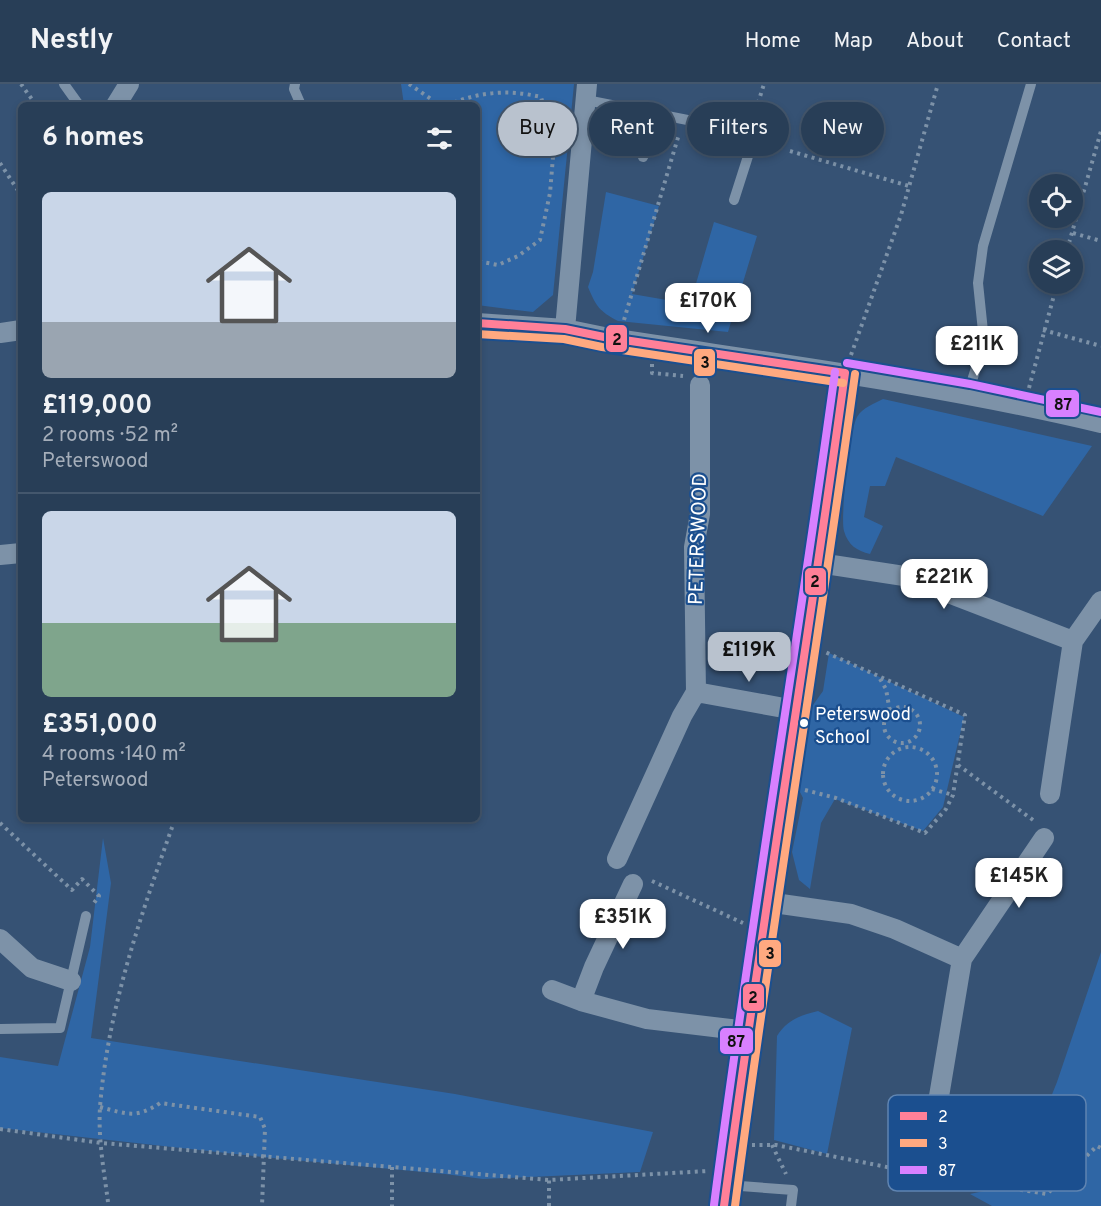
<!DOCTYPE html>
<html lang="en">
<head>
<meta charset="utf-8">
<style>
	:root { --surface:#283e57; --page:#30455d; --text:#f1f3f6; --muted:#a5aeba; --line:#44576d; --accent:#b9c2ce }
	body { margin:0; font-family:Overpass,sans-serif; background:var(--page); color:var(--text); height:100vh; display:flex; flex-direction:column; font-size:22px; white-space:nowrap }
	* { box-sizing:border-box; margin:0 }
	p { font-size:20px; color:var(--muted) }
	.icon { flex:none; width:33px; height:33px; fill:none; stroke:currentColor; stroke-width:2; stroke-linecap:round; stroke-linejoin:round }
	.map { position:relative; flex:1; overflow:hidden }
	.details { position:absolute; left:18px; top:18px; width:462px; height:720px; display:flex; flex-direction:column; background:var(--surface); border-radius:9px; box-shadow:0 3px 9px #0003,0 0 0 2px var(--line) }
	.details>* { flex:none }
	.guide { position:absolute; left:498px; top:18px; width:513px; height:54px; display:flex; gap:12px }
	.controls { position:absolute; left:1029px; top:90px; display:grid; gap:12px }
	.controls a { display:grid; place-items:center; width:54px; height:54px; border-radius:50%; background:var(--surface); box-shadow:0 3px 9px #0003,0 0 0 2px var(--line); font-size:30px }
	.price { position:absolute; translate:-50% -51px; padding:0 14px; border-radius:12px; background:#fff; color:#222; font-size:20px; line-height:39px; filter:drop-shadow(0 2px 3px #0008) }
	.price::after { content:''; position:absolute; left:50%; top:36px; width:18px; height:14px; margin-left:-9px; background:inherit; clip-path:polygon(0 0,100% 0,50% 100%) }
	.price.on { background:var(--accent); color:#111 }
	ul { padding:0; list-style:none }
	li { display:grid; align-content:center; gap:12px; height:318px; padding:0 24px }
	li+li { border-top:2px solid var(--line) }
	li span { display:grid; place-items:center; height:186px; border-radius:9px; color:#555 }
	li>.icon { margin-inline-start:auto }
	span .icon { width:108px; height:108px; fill:#fffc; stroke-width:1 }
	li b { font-size:26px }
	h2 { display:flex; justify-content:space-between; align-items:center; height:72px; padding:0 24px; font-size:26px }
	.chip { padding:0 21px; border-radius:27px; background:var(--surface); box-shadow:0 3px 9px #0003,0 0 0 2px var(--line); font-size:21px; line-height:54px }
	.chip.on { background:var(--accent); color:#111 }
	header { display:flex; align-items:center; gap:36px; box-sizing:border-box; height:84px; padding:0 30px; background:var(--surface); border-bottom:2px solid var(--line) }
	header strong { font-size:28px }
	nav { display:flex; gap:33px; margin-inline-start:auto; font-size:21px }
	.map>svg:first-child { display:block }
	.green { fill:#2f66a5 }
	.lines { fill:none; stroke-linecap:round; stroke-linejoin:round }
	.path { stroke:#7d92a8; stroke-width:4; stroke-dasharray:3 4.5; stroke-linecap:butt }
	.service { stroke:#7d92a8; stroke-width:10 }
	.minor { stroke:#7d92a8; stroke-width:20 }
	.bus-1-casing { stroke:#1b4f8f; stroke-width:12 }
	.bus-2-casing { stroke:#1b4f8f; stroke-width:12 }
	.bus-3-casing { stroke:#1b4f8f; stroke-width:12 }
	.bus-1 { stroke:#ff8098; stroke-width:8 }
	.bus-2 { stroke:#ffa980; stroke-width:8 }
	.bus-3 { stroke:#d880ff; stroke-width:8 }
	.bus-dot { fill:#fff; stroke:#1b4f8f; stroke-width:2 }
	.labels { text-anchor:middle; stroke-width:4.5; stroke-linejoin:round; paint-order:stroke }
	.bus-label { font-size:18px; fill:#fff; stroke:#1b4f8f; text-anchor:start }
	.street-label { font-size:20px; fill:#fff; stroke:#1b4f8f }
	.key { fill:#1b4f8f; stroke:#5f84b1; stroke-width:1.5 }
	.key-label { font-size:16px; fill:#fff }
	.line-badge { stroke:#1b4f8f; stroke-width:2 }
	.pale-badge-label { font-size:16px; text-anchor:middle; font-weight:bold; fill:#111 }
</style>
</head>
<body>
<header>
<strong>Nestly</strong>
<nav><a>Home</a><a>Map</a><a>About</a><a>Contact</a></nav>
</header>
<div class="map">
<svg width="1101" height="1122" viewBox="0 0 1101 1122">
	<rect width="100%" height="100%" fill="#365274"/>
	<path class="green" d="M401,0h173l-21,211 -20,17 -56,-7v-200h-73z
		M606,108l53,14 -27,88 58,10 24,-82 43,14 -29,96 -110,-11c-19,-10 -22,-15 -30,-34l5,-15z
		M883,315l209,47 -49,70 -147,-59 -11,29h-15l-6,31 19,9 -13,28c-13,-3 -22,-9 -26,-23 -4,-13 6,-102 13,-114 6,-10 17,-13 26,-18z
		M829,569l135,64 -21,90 -20,24 -88,-32 -14,24 -11,66 -11,-9 -7,-28 11,-54 -7,-14 17,-79 10,-14z
		M103,754l8,45 -20,155 364,56 198,38 -13,40 -157,7 -38,-5 -182,-17 -263,-29v-71l58,9 32,-119z
		M1101,868v254h-109l-22,-12 46,-10 41,-102z
		M818,927l34,17 -25,126 -53,-14 3,-104c10,-16 24,-21 41,-25z"/>
	<g class="lines">
		<path class="path" d="M21,0l15,21
			M409,0l22,15 5,6
			M758,19l6,-19
			M447,21c32,-13 60,-16 94,-8l13,48 -4,48 -10,47 -22,16 -20,9 -21,-4
			M790,67l119,35
			M0,79l21,32
			M1073,149l28,8
			M1067,166l34,-119
			M624,236l55,-186
			M1043,246l58,16
			M851,271l50,-140 37,-131
			M652,280v9l31,3
			M1029,304l28,-104
			M880,595l6,10 4,23
			M884 641a18 18 0 1 1 36 0a18 18 0 1 1-36 0Z
			M883 690a27 27 0 1 1 54 0a27 27 0 1 1-54 0Z
			M958,681l75,55
			M932,705l21,6
			M805,706l31,8 89,35 21,-24 7,-14 12,-80 -140,-63
			M0,739l72,67 10,-11 17,17 -5,7
			M652,797l91,42
			M100,1023c27,7 36,12 60,-4l100,14 5,12 -3,77
			M0,1045l101,14 448,37 159,-9
			M752,1061h24l131,26
			M772,1061l14,29
			M392,1083v39
			M946,1094l101,16 50,-48 4,2
			M108,1118c-4,-31 -10,-63 -8,-95 8,-100 42,-195 75,-288
			M549,1122v-26"/>
		<path class="service" d="M64,0l15,21
			M295,0l-1,5 7,16
			M586,16l132,26 57,17
			M643,73l18,-43
			M734,116l16,-50 4,-33
			M968,310l16,-53 -6,-58 5,-37 48,-162
			M0,945l60,-1 26,-112
			M727,1101l66,5 -2,16"/>
		<path class="minor" d="M116,21l13,-21
			M477,239l88,6 39,8c166,26 333,47 497,86
			M565,245l22,-245
			M0,249l21,-3
			M0,471l21,-2
			M819,479l85,13 169,65
			M696,608l99,18
			M1050,710l23,-153 28,-40
			M617,775l65,-143 14,-24 -2,-145 6,-33v-129
			M767,818l84,12 44,15 67,30 -36,215
			M0,855l32,29 39,13
			M962,875l82,-121
			M552,906l29,11 66,18 100,12
			M581,917l13,-34 39,-83
			M724,1122l23,-175 72,-468 26,-190"/>
		<g class="bus-1-casing">
			<path id="bus-1" d="M477,239l88,6 39,8 241,36
				M724,1122c37,-278 83,-555 121,-833"/>
		</g>
		<g class="bus-2-casing">
			<path id="bus-2" d="M477,250l87,5 38,8 241,36
				M735,1122c36,-278 82,-554 120,-832"/>
		</g>
		<g class="bus-3-casing">
			<path id="bus-3" d="M847,279l123,21 131,28
				M714,1121c36,-279 83,-555 121,-833"/>
		</g>
		<use href="#bus-1" class="bus-1"/>
		<use href="#bus-2" class="bus-2"/>
		<use href="#bus-3" class="bus-3"/>
	</g>
	<circle class="bus-dot" cx="804" cy="639" r="5"/>
	<g class="labels">
		<g class="bus-label">
			<text x="815" y="636">Peterswood<tspan x="815" dy="23">School</tspan></text>
		</g>
		<g class="street-label">
			<text transform="translate(697 455) rotate(-88)" y="7">PETERSWOOD</text>
		</g>
	</g>
	<rect x="888" y="1011" width="198" height="96" rx="9" class="key"/>
	<rect x="900" y="1028" width="27" height="8" fill="#ff8098"/>
	<rect x="900" y="1055" width="27" height="8" fill="#ffa980"/>
	<rect x="900" y="1082" width="27" height="8" fill="#d880ff"/>
	<g class="key-label">
		<text x="938" y="1038">2</text>
		<text x="938" y="1065">3</text>
		<text x="938" y="1092">87</text>
	</g>
	<g class="line-badge">
		<rect x="605" y="240" width="23" height="29" rx="6" fill="#ff8098"/>
		<rect x="693" y="264" width="23" height="29" rx="6" fill="#ffa980"/>
		<rect x="1045" y="305" width="35" height="29" rx="6" fill="#d880ff"/>
		<rect x="804" y="483" width="23" height="29" rx="6" fill="#ff8098"/>
		<rect x="758" y="855" width="24" height="29" rx="6" fill="#ffa980"/>
		<rect x="742" y="899" width="23" height="29" rx="6" fill="#ff8098"/>
		<rect x="719" y="943" width="35" height="28" rx="6" fill="#d880ff"/>
	</g>
	<g class="pale-badge-label">
		<text x="617" y="261">2</text>
		<text x="705" y="284">3</text>
		<text x="1063" y="326">87</text>
		<text x="815" y="503">2</text>
		<text x="770" y="875">3</text>
		<text x="753" y="919">2</text>
		<text x="736" y="963">87</text>
	</g>
</svg>
<div class="controls">
<a><svg class="icon" aria-label="locate" viewBox="0 0 24 24"><circle cx="12" cy="12" r="6"/><path d="M12 2v4M12 18v4M2 12h4M18 12h4"/></svg></a>
<a><svg class="icon" aria-label="layers" viewBox="0 0 24 24"><path d="M12 4l9 5-9 5-9-5zM3 14l9 5 9-5"/></svg></a>
</div>
<b class="price" style="left:708px;top:250px">£170K</b>
<b class="price" style="left:977px;top:293px">£211K</b>
<b class="price" style="left:944px;top:526px">£221K</b>
<b class="price on" style="left:749px;top:599px">£119K</b>
<b class="price" style="left:1019px;top:825px">£145K</b>
<b class="price" style="left:623px;top:866px">£351K</b>
<div class="guide">
<a class="chip on">Buy</a>
<a class="chip">Rent</a>
<a class="chip">Filters</a>
<a class="chip">New</a>
</div>
<section class="details">
<h2>6 homes<svg class="icon" aria-label="filters" viewBox="0 0 24 24"><path d="M4 7h16M4 17h16"/><circle cx="9" cy="7" r="2"/><circle cx="15" cy="17" r="2"/></svg></h2>
<ul>
<li><span style="background:linear-gradient(#c9d6e8 70%,#9aa5b1 0)"><svg class="icon" aria-label="home" viewBox="0 0 24 24"><path d="M3 11l9-7 9 7M6 9v11h12V9"/></svg></span><div><b>£119,000</b><p>2 rooms · 52 m²</p><p>Peterswood</p></div></li>
<li><span style="background:linear-gradient(#c9d6e8 60%,#7fa58c 0)"><svg class="icon" aria-label="home" viewBox="0 0 24 24"><path d="M3 11l9-7 9 7M6 9v11h12V9"/></svg></span><div><b>£351,000</b><p>4 rooms · 140 m²</p><p>Peterswood</p></div></li>
</ul>
</section>
</div>
</body>
</html>
